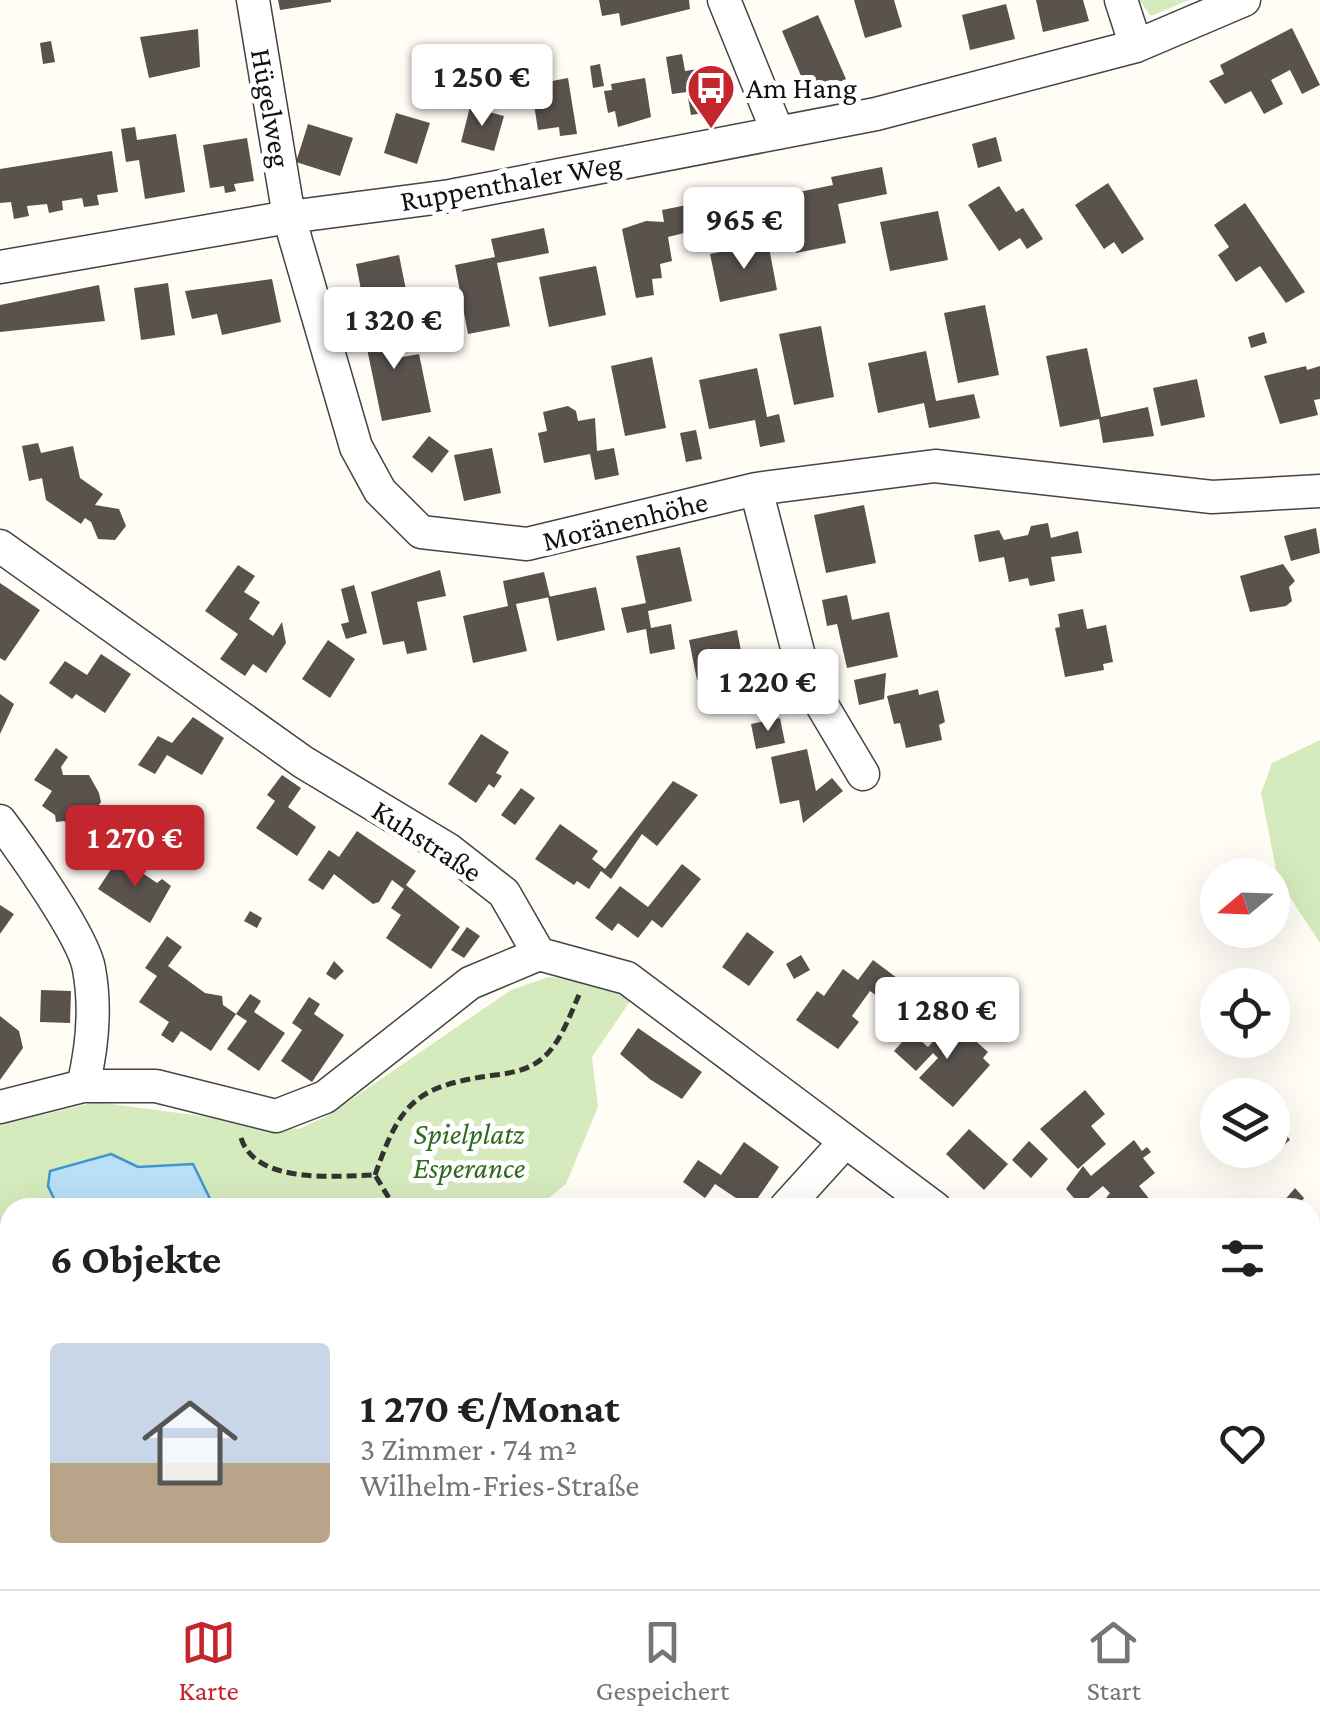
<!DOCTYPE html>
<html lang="de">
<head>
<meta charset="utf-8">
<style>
	:root { --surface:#fff; --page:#f6f6f6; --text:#202124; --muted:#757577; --line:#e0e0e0; --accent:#c4262e }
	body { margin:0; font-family:"Crimson Pro",serif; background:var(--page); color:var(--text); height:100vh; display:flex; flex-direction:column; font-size:38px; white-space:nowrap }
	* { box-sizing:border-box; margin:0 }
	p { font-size:32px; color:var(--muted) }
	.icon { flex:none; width:55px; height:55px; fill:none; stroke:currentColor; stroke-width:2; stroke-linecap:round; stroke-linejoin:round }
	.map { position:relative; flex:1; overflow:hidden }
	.drawer { position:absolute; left:0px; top:1198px; width:1320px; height:392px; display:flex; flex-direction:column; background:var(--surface); border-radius:30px 30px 0 0; box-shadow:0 10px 40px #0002 }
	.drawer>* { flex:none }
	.needle { width:65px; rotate:251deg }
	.controls { position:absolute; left:1200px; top:858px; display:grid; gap:20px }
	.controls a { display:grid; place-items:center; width:90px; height:90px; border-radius:50%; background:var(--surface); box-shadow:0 10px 40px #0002; font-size:50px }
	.price { position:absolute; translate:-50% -85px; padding:0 22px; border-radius:10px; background:#fff; color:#222; font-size:32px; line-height:65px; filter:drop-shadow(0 2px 5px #0008) }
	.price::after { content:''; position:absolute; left:50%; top:60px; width:30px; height:22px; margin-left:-15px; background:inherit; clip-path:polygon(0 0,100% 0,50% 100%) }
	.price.on { background:var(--accent); color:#fff }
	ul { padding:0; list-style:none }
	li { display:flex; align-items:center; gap:30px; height:250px; padding:0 50px }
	li span { display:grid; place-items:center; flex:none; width:280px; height:200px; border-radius:10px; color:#555 }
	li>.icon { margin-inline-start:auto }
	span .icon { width:120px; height:120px; fill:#fffc; stroke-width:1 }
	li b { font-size:42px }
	h2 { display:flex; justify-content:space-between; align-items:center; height:120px; padding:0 50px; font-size:42px }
	.dock { display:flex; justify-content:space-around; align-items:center; height:140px; border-top:2px solid var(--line); background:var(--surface); font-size:28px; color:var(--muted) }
	.dock a { display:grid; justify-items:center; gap:5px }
	.dock .on { color:var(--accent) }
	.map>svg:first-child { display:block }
	.farmland { fill:#f6f3d4 }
	.green { fill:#d5ebbd }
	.water { fill:#b9e0f7; stroke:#3f96cf; stroke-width:2.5 }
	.building { fill:#5a524d }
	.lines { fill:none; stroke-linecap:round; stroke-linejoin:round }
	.minor-casing { stroke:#444; stroke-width:35 }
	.path { stroke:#333; stroke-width:5; stroke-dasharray:10 5; stroke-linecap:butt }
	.minor { stroke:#fff; stroke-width:32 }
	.labels { text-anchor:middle; stroke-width:10; stroke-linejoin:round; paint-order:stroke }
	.poi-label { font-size:30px; fill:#111; stroke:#fff; text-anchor:start }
	.street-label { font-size:30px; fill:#111; stroke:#fff }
	.park-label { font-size:30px; font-style:italic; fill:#2f6b1f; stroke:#fff }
</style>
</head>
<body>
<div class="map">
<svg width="1320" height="1589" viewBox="0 0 1320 1589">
	<rect width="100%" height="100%" fill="#fffdf5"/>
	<path class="farmland" d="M0,1264l10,12v304h217l-8,9h-219z"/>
	<path class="green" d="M1139,0h50l-38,16z
		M1320,740v203l-42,-64 -17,-86 11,-30z
		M548,977l42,3 41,20 -39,57 6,50 -32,77 -28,23 -528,1v32l-10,-14v-101l96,-23 203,27 28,-13 184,-126z
		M227,1580h62l18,9h-87z
		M350,1580h116l-1,9h-98z"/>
	<path class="water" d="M111,1154l27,13 55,-3 21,43h-156l-10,-21 2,-15z"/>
	<path class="building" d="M278,0h53v2l-51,8z
		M599,0h90l1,9 -69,17 -2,-13 -17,3z
		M854,0h40l8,27 -37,11z
		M1036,0h47l6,21 -46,11z
		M1006,4l9,35 -45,11 -8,-35z
		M818,15l28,64 -37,16 -27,-64z
		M1292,28l28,57 -18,9 -12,-24 -19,10 12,24 -19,10 -13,-23 -26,13 -16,-23 15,-7 -4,-9z
		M198,29l2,38 -51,11 -9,-41z
		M51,41l4,21 -12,2 -3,-21z
		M682,54l3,17 33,-5 8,29 -4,1 2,14 -33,5 -4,-23 -15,2 -6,-37z
		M600,64l4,22 -11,2 -3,-22z
		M568,78l9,56 -17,2 -1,-9 -21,3 -7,-45z
		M645,78l6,39 -33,10 -3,-16 -7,2 -4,-22 8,-1 -1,-6z
		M470,107l34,9 -10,35 -33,-9z
		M396,113l34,10 -13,41 -33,-11z
		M308,124l45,14 -13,38 -44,-14z
		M135,127l2,13 39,-6 9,58 -40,7 -6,-39 -13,2 -4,-26 -1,-7z
		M996,137l6,24 -24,7 -6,-24z
		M247,138l7,43 -20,3 2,7 -11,2 -1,-7 -14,2 -7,-43z
		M112,151l6,41 -21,3 2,10 -15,2 -2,-9 -20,3 1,9 -14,3 -2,-9 -20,2 2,10 -15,3 -3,-17 -11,1v-34z
		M882,167l5,27 -49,10 8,39 -50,10 -12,-58 49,-10 -2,-8z
		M1108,183l36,56 -22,15 -8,-12 -10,7 -29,-44z
		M999,186l17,26 7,-4 20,31 -16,10 -7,-11 -21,13 -31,-46z
		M712,200l5,25 -49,12 4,24 -12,3 2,14 -10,1 2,16 -18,3 -14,-69 24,-8 18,1 -2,-12z
		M1245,203l60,89 -19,11 -26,-37 -24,16 -18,-27 11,-8 -15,-22z
		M938,211l10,49 -58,11 -10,-49z
		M544,228l5,25 -52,10 13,63 -42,8 -13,-69 40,-8 -4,-18z
		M768,242l9,48 -57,12 -10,-48z
		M399,255l7,35 -15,3 2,6 -29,6 -8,-41z
		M596,266l10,49 -57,12 -10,-50z
		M272,279l9,43 -59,13 -5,-21 -25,5 -7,-28z
		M168,283l7,52 -34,5 -7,-52z
		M99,285l6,36 -105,11v-27z
		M985,305l14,70 -41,8 -14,-70z
		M392,309l5,49 22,-4 12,58 -49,9 -17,-82 5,-1 -4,-24z
		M821,326l13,71 -40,8 -15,-71z
		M1264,332l3,11 -16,5 -3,-11z
		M1087,348l14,69 47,-10 6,29 -51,7 -4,-24 -39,8 -14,-71z
		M926,351l10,50 38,-7 6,24 -51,10 -5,-25 -46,10 -10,-50z
		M652,357l14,71 -41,8 -14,-70z
		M1306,366l1,4 13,-4v33l-6,1 4,15 -38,9 -16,-48z
		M757,368l10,49 12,-3 6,28 -25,5 -5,-27 -46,9 -10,-49z
		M1197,379l8,38 -44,9 -8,-38z
		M568,406l8,5 2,10 17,-3 2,33 17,-3 5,27 -24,5 -5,-26 -46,9 -6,-30 9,-2 -4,-19z
		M696,430l6,29 -16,3 -6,-29z
		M429,436l20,15 -17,22 -20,-16z
		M38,443l3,10 32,-7 7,32 23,16 -8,11 24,4 7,17 -11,14 -17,-1 -7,-17 -6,-4 -4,6 -35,-24 -4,-22 -13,3 -7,-35z
		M492,448l9,45 -37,8 -10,-46z
		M864,505l12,58 -50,10 -12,-58z
		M1048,523l3,15 27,-7 4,22 -31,4 4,24 -25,5 -2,-8 -19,4 -5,-25 -25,5 -5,-27 25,-5 5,10 24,-5 3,-9z
		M1316,528l4,25 -29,8 -7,-25z
		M680,547l12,54 -44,10 3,17 20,-4 4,25 -25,5 -4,-25 -19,4 -6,-25 25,-5 -10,-47z
		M1283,564l12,17 -6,6 3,14 -6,5 -36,6 -10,-36z
		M238,565l17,11 -11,16 16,10 -11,17 24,17 9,-14 4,21 -20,30 -13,-9 -8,12 -25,-17 18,-25 -33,-23z
		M440,570l6,26 -29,6 10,48 -20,4 -3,-13 -21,4 -12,-53z
		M544,572l6,25 -34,7 11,47 -54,12 -10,-47 45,-10 -5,-25z
		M0,583l40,27 -35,51 -5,-3z
		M354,585l13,48 -21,6 -5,-15 8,-2 -8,-33z
		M596,587l9,43 -48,11 -9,-44z
		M847,595l5,25 37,-8 9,45 -51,11 -10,-44 -10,2 -5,-26z
		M1083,609l4,20 19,-4 7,37 -10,2 1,6 -39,7 -10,-49 5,-1 -2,-13z
		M737,630l8,41 -48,9 -8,-40z
		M328,640l27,19 -25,39 -28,-19z
		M101,654l30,20 -26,39 -29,-19 -4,5 -23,-16 16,-22 22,14z
		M886,673l-2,26 -25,6 -5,-25z
		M918,689l1,6 19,-5 7,32 -6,3 3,15 -36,8 -6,-25 -6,1 -7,-28z
		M0,694l14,10 -14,30z
		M193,717l31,21 -22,37 -35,-20 -12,19 -17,-9 20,-29 14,7z
		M780,718l5,25 -29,6 -5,-25z
		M481,734l28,18 -13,21 6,3 -8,12 -5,-4 -13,19 -28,-19z
		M56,748l12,9 -7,10 2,8h26l10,18 2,9 -21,30 -16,-11 -8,1 -1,-7 -13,-9 10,-15 -18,-11z
		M807,749l9,42 16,-13 11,13 -40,32 -4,-23 -19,4 -9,-47z
		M282,775l19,13 -13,19 28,20 -19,29 -41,-28 19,-27 -8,-6z
		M673,781l25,14 -41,51 -15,-12 -31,45 -10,-8 -12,18 -12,-8 -3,4 -39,-26 25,-35 38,27 -6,8 13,10z
		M521,788l14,10 -20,27 -14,-10z
		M357,831l59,40 -10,14 54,42 -29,42 -45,-31 15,-23 -10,-7 13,-19 -12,-9 -13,22 -6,2 -39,-30 -11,16 -15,-10 21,-30 10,7z
		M119,857l38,26 5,-4 9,7 -21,37 -52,-34z
		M682,864l19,15 -39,49 -10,-8 -14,18 -20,-15 -6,8 -17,-13 25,-32 28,21z
		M0,905l14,9 -14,20z
		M250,911l12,7 -5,10 -13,-7z
		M467,927l13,9 -16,22 -13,-8z
		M747,932l27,20 -25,34 -27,-19z
		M167,936l15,11 -14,19 37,27 17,3 1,9 13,9 -25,37 -30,-20 -8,12 -12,-8 8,-13 -30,-20 18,-26 -12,-8z
		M801,955l9,15 -16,9 -8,-15z
		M873,960l32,24 -16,21 -19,-14 -18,25 7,6 -21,27 -42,-29 21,-29 7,5 19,-27 15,11z
		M334,961l10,10 -9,9 -9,-6z
		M41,990l30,1 -1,32 -30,-1z
		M250,994l11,7 -7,11 31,21 -26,38 -32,-22 20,-28 -11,-7z
		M309,997l11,7 -6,10 30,21 -32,47 -31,-21 21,-31 -10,-7z
		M0,1016l19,15 4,17 -23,32z
		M952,1020l36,32 -5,6 7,7 -37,42 -34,-29 19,-20 -5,-5 -17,18 -22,-20 17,-19 17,15z
		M638,1028l64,44 -20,27 -31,-19 -31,-26z
		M1085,1090l20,24 -14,12 15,18 -28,25 -38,-40z
		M969,1129l39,35 -24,26 -38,-36z
		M1283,1130l7,10 -19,15 -5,-5h6v-11z
		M1134,1140l8,11 5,-4 4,5 -8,6 12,15 -16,13 12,15 -7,7h-46l12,-15 -7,-7 -23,19 -14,-16 17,-23 8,10z
		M1029,1141l19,18 -17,19 -19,-18z
		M744,1142l35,25 -28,41 -36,-24 -10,14 -22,-16 15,-22 23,15z
		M1295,1188l9,10 -3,4 6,6h-19l-5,-6z
		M1320,1545v29l-10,-7v-16l4,3z
		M584,1580h100l12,9h-110l-5,-5z
		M997,1580h68l3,2 -5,7h-59z"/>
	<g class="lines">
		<g class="minor-casing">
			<path id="minor" d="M253,0l36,217 67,230 24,44 41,41 106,12 229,-55 179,-23 277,31 108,-6
				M724,0l54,133
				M1121,0l15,46
				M0,267l289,-50 161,-21 426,-82 260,-68 108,-46
				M756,489l48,186 59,99
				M0,546l303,216 146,88 55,43 35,61 88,24 308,230
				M0,821c21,28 84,116 89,148 7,38 3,80 -6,117
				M0,1107l83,-21h73l120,30 49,-19 145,-114 69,-29
				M785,1208l59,-65
				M0,1249l10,12
				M1310,1467l10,7
				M320,1580l23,9
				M859,1580l5,9"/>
		</g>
		<path class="path" d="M241,1138c15,47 96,38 134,37l20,33
			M375,1175c26,-74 41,-89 120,-100 18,-2 37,-6 50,-19 16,-15 25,-41 34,-61
			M371,1580l36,6 18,-6"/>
		<use href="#minor" class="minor"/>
	</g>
	<defs>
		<g id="bus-pin" transform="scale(2.5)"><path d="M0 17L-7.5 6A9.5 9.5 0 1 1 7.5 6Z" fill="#c4262e" stroke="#fff"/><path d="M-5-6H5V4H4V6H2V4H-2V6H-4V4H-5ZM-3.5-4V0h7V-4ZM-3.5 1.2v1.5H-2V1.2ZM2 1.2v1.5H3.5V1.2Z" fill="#fff"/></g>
	</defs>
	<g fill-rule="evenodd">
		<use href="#bus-pin" x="711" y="88"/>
	</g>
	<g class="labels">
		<g class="poi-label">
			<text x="746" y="98">Am Hang</text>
		</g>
		<g class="street-label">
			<text transform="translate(271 108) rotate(80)" y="10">Hügelweg</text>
			<text transform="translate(511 182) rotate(-10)" y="10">Ruppenthaler Weg</text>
			<text transform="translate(625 521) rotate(-14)" y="10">Moränenhöhe</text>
			<text transform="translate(427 841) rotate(33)" y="10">Kuhstraße</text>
		</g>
		<g class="park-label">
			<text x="469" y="1144">Spielplatz<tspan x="469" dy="34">Esperance</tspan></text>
		</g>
	</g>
</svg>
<div class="controls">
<a><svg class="needle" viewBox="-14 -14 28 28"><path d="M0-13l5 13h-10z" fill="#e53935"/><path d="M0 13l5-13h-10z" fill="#757577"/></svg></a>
<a><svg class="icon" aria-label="locate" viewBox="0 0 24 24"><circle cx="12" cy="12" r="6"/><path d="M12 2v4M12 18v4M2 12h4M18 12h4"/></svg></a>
<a><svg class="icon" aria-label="layers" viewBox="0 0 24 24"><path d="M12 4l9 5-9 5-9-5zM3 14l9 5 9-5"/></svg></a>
</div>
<b class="price" style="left:482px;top:129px">1 250 €</b>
<b class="price" style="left:744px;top:272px">965 €</b>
<b class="price" style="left:394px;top:372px">1 320 €</b>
<b class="price" style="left:768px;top:734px">1 220 €</b>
<b class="price on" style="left:135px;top:890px">1 270 €</b>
<b class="price" style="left:947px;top:1062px">1 280 €</b>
<section class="drawer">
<h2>6 Objekte<svg class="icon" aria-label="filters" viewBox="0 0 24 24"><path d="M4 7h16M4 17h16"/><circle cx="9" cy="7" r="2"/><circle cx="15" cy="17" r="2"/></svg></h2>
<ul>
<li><span style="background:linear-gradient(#c9d6e8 60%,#b9a48a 0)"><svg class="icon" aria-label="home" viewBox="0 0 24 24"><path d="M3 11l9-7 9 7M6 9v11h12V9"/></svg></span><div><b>1 270 €/Monat</b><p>3 Zimmer · 74 m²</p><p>Wilhelm-Fries-Straße</p></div><svg class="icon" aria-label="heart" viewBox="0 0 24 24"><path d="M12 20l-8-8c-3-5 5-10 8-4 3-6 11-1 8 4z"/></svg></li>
</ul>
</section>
</div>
<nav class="dock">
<a class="on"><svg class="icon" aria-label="map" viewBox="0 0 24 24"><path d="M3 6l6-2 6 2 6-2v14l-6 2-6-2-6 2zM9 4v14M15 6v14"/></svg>Karte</a>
<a><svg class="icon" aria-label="saved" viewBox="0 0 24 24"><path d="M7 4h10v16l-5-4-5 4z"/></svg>Gespeichert</a>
<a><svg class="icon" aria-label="home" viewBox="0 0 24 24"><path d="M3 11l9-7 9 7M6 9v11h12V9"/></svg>Start</a>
</nav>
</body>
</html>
